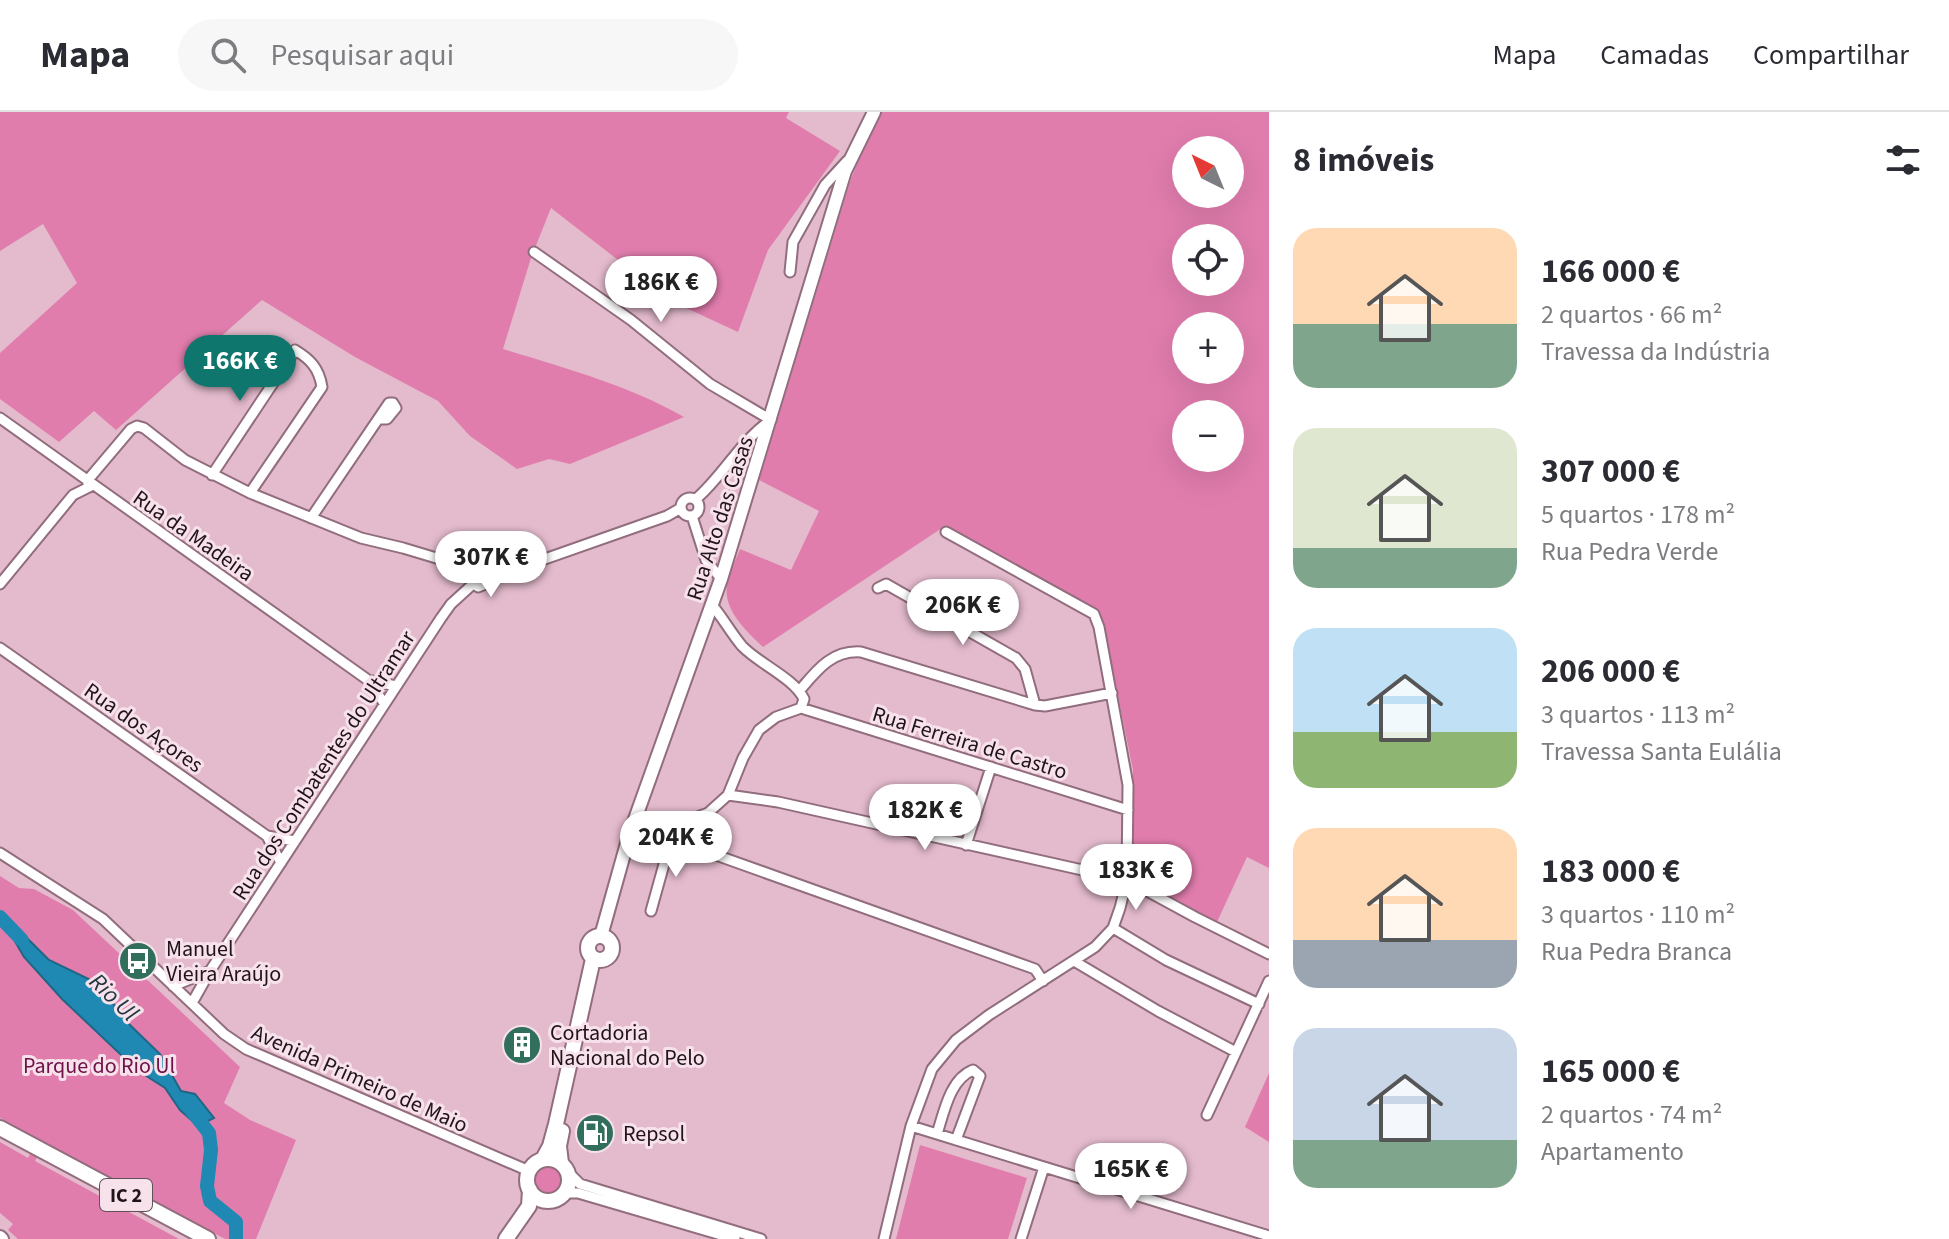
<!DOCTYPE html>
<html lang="pt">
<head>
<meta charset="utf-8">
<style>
	:root { --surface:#fff; --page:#f7f7f7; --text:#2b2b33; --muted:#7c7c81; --line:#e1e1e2; --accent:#0f766e }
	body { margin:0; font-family:"Source Sans 3",sans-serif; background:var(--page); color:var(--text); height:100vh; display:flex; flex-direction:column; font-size:30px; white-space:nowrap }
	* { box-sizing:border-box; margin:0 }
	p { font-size:26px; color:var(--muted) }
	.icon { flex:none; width:44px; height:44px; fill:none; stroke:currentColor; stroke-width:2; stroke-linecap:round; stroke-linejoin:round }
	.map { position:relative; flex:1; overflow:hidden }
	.side { display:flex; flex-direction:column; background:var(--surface); width:680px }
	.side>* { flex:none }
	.needle { width:52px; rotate:317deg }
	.tools { position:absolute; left:1172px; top:24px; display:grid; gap:16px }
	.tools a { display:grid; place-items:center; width:72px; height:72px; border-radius:50%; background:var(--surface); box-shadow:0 8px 32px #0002; font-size:40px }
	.price { position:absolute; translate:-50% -68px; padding:0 18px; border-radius:28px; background:#fff; color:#222; font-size:26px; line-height:52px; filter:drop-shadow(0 2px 4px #0008) }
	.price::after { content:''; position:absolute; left:50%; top:48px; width:24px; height:18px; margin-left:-12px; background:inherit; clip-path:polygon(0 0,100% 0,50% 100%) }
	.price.selected { background:var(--accent); color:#fff }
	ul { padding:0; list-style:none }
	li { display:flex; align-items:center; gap:24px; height:200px; padding:0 24px }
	li span { display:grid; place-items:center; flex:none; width:224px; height:160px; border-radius:24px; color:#555 }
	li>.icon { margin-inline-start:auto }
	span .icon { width:96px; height:96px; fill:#fffc; stroke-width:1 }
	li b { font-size:34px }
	h2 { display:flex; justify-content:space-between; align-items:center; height:96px; padding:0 24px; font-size:34px }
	header { display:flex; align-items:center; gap:48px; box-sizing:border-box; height:112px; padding:0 40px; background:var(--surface); border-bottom:2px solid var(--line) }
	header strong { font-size:38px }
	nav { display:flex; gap:44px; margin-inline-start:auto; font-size:28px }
	.search { width:560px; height:72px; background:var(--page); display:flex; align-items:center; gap:20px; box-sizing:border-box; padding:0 28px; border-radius:44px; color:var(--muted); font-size:30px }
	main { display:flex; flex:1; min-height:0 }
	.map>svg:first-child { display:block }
	.green { fill:#e17dad; fill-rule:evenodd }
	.water { fill:#2089b3; stroke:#206685; stroke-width:2 }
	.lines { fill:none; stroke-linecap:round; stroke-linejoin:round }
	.river { stroke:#2089b3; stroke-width:14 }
	.minor-casing { stroke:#916d7d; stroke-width:13 }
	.secondary-casing { stroke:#916d7d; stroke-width:16 }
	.primary-casing { stroke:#916d7d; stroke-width:18 }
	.trunk-casing { stroke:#916d7d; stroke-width:18 }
	.minor { stroke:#fff; stroke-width:9 }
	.secondary { stroke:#fff; stroke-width:12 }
	.primary { stroke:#fff; stroke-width:14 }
	.trunk { stroke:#fff; stroke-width:14 }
	.labels { text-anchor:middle; stroke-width:6; stroke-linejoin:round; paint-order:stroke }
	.shield { fill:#f7e2eb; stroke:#615159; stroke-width:2 }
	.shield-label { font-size:20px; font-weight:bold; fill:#21131a }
	.street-label { font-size:22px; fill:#21131a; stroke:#f7e2eb }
	.poi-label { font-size:22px; fill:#21131a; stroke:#f7e2eb; text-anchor:start }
	.park-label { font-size:22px; fill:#6d1147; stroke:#f7e2eb }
	.water-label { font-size:24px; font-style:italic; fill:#1f353f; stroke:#f7e2eb }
</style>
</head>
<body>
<header>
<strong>Mapa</strong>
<div class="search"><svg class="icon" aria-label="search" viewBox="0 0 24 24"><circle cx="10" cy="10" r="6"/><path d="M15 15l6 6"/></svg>Pesquisar aqui</div>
<nav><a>Mapa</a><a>Camadas</a><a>Compartilhar</a></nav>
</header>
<main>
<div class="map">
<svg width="1269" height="1127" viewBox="0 0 1269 1127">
	<rect width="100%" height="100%" fill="#e4bbcd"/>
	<path class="green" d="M0,0h789l-3,6 54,33 -72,99 -30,82 -67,-31 -120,-93 -20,50 -28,91c61,19 125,36 181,68l-114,47 -21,-5 -32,10 -47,-33 -32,-35 -83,-44 -93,-57 -146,130 -22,-19 -35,31 -59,-43v-46l77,-70 -34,-59 -43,27z
		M882,0h387v756l-22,-11 -30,65 -79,-40 -6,-6 1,-106 -31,-153 -6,-8 -151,-83 -182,121c-16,-15 -40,-37 -36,-61 1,-12 9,-26 13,-37l51,21 28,-59 -60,-31 91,-298 15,-40zM1186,38h44v44h-44zM1186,126h44v44h-44zM1186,214h44v44h-44zM1186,302h44v44h-44z
		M0,764l19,12 15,1 39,21 167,157 -16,36 26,17 46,20 -40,99h-31l-180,-96 -10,18 144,78h-161l-10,-9 5,-6 -13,-11v-71l28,16 10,-19 -38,-21z
		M1269,961v69l-24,-15z
		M920,1033l107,33 -19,61h-112z
		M534 1067a15 15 0 1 1 30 0a15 15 0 1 1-30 0Z"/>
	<path class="water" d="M12,815l11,7 26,26 48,23 33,42 30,29 21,37 14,3 19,24 -16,8 -18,-16 -15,-22 -28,-18 -75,-71 -38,-42 -14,-24z"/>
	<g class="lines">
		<path class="river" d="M0,805l22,23
			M191,998l18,23 2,17 -4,36 3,15 26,21v17"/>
		<g class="minor-casing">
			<path id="minor" d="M534,140l97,68 79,64 61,36c-30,20 -48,56 -75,79
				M790,160l3,-30 32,-57 22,-24
				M0,306l368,262 16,23
				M212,363l83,-125c15,9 24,18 27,37l-72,106
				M87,369l44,-52 6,-3 7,2 41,32 65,33 111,45 42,10 60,18 12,9h7l3,5 -2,5 -5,2 -5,-3 -1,-5 3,-4
				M681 395a9 9 0 1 1 18 0a9 9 0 1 1-18 0Z
				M692,404l14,44 15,19
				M311,406l78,-115h4l3,5 -9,11h-7
				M485,468l182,-64 14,-8
				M0,472l73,-89 20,-10
				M878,476l8,-4 130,74 9,11 10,36
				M0,536l267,188 28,5
				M368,568l28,6
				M800,578c17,-20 32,-40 61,-38l174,53 10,1 67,-13
				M801,596l327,102
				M728,683l50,7 349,78 68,37 74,37
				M633,712l22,3 16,12 364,130 8,12
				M267,724l14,27
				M629,724l36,-3 8,-7 35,-13 20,-18 15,-37 16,-28 17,-13 25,-9 3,-9c-10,-21 -45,-35 -62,-53 -11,-13 -19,-28 -30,-41
				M966,733l25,-78
				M0,741l103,66 121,115 22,15 283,122
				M651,799l20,-72
				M1113,816l53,32 93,44
				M1074,849l84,50 78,41
				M173,874l37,-15
				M192,891l18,-32 231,-353 10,-14 22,-20
				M1207,1003l62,-134
				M911,1014l133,41
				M937,1022c7,-22 13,-55 36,-64l7,6 -24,64
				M569,1061l11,11 181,55
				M565,1081h13l157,46
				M884,1127l27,-113 21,-57 24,-29 33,-25 106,-68 18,-19 7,-20 7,-28 1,-95 -29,-158 -5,-13 -148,-82
				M1021,1127l23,-72 225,69"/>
		</g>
		<g class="secondary-casing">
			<path id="secondary" d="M601,824l28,-100 92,-257 124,-408 29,-59
				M0,1125l2,2"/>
		</g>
		<g class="primary-casing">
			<path id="primary" d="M588 836a12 12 0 1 1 24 0a12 12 0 1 1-24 0Z
				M527 1068a21 21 0 1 1 42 0a21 21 0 1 1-42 0Z
				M543,1047l7,-13 6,-22 37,-165
				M561,1051l-2,-17 3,-15
				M506,1127l23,-33 1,-16"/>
		</g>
		<g class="trunk-casing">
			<path id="trunk" d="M0,1016l208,111"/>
		</g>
		<use href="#minor" class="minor"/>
		<use href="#secondary" class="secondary"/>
		<use href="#primary" class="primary"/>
		<use href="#trunk" class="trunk"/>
	</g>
	<defs>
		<g id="bus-disc" transform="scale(2)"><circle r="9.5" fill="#316f5c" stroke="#f7e2eb"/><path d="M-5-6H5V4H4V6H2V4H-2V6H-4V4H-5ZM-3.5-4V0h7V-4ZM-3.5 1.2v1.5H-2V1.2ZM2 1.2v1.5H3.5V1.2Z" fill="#fff"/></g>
		<g id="building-disc" transform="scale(2)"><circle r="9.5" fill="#316f5c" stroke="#f7e2eb"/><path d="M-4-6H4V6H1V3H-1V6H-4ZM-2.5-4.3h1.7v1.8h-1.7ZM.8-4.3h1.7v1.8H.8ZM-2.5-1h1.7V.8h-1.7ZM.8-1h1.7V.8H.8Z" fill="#fff"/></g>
		<g id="fuel-disc" transform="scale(2)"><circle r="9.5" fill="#316f5c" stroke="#f7e2eb"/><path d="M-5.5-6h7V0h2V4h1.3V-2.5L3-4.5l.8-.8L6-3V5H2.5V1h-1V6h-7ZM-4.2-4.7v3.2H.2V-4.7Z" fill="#fff"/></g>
	</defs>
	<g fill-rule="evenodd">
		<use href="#bus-disc" x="138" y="849"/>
		<use href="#building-disc" x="522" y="933"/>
		<use href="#fuel-disc" x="595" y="1021"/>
	</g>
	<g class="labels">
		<rect class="shield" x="100" y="1067" width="52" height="32" rx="6"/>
		<g class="shield-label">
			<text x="126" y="1090">IC 2</text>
		</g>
		<g class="street-label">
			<text transform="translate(719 406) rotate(-72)" y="8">Rua Alto das Casas</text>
			<text transform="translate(194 423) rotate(35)" y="8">Rua da Madeira</text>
			<text transform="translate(144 615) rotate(35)" y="8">Rua dos Açores</text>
			<text transform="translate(970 630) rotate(17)" y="8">Rua Ferreira de Castro</text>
			<text transform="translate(323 653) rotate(-57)" y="8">Rua dos Combatentes do Ultramar</text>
			<text transform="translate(360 966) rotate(24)" y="8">Avenida Primeiro de Maio</text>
		</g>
		<g class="poi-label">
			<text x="166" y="844">Manuel<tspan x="166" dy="25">Vieira Araújo</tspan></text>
			<text x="550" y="928">Cortadoria<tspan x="550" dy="25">Nacional do Pelo</tspan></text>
			<text x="623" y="1029">Repsol</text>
		</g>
		<g class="park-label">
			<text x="99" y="961">Parque do Rio Ul</text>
		</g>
		<g class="water-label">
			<text transform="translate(114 885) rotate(44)" y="8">Rio Ul</text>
		</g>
	</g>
</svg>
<div class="tools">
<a><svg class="needle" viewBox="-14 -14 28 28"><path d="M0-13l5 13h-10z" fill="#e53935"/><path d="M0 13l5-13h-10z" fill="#7c7c81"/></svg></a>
<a><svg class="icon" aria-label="locate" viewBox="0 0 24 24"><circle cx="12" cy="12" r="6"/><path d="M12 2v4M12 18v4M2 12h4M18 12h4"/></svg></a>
<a>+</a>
<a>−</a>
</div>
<b class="price" style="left:661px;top:212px">186K €</b>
<b class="price selected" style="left:240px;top:291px">166K €</b>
<b class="price" style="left:491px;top:487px">307K €</b>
<b class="price" style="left:963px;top:535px">206K €</b>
<b class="price" style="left:925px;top:740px">182K €</b>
<b class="price" style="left:676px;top:767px">204K €</b>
<b class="price" style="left:1136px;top:800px">183K €</b>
<b class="price" style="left:1131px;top:1099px">165K €</b>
</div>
<section class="side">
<h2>8 imóveis<svg class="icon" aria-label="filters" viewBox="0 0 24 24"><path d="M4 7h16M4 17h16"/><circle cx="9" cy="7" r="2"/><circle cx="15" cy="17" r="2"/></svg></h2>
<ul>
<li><span style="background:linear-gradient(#ffd9b3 60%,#7fa58c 0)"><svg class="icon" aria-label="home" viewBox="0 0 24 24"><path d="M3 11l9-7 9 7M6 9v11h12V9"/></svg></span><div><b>166 000 €</b><p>2 quartos · 66 m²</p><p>Travessa da Indústria</p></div></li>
<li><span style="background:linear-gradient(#dfe7d0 75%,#7fa58c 0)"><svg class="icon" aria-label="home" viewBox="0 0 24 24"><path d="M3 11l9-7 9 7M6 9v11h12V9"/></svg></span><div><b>307 000 €</b><p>5 quartos · 178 m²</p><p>Rua Pedra Verde</p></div></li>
<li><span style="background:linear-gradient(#bfe0f5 65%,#8fb573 0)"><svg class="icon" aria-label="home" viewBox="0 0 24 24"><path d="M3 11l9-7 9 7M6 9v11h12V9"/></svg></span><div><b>206 000 €</b><p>3 quartos · 113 m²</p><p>Travessa Santa Eulália</p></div></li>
<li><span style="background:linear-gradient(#ffd9b3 70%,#9aa5b1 0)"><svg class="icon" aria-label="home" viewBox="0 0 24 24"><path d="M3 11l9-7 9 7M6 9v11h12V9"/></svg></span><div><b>183 000 €</b><p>3 quartos · 110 m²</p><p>Rua Pedra Branca</p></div></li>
<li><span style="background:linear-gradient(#c9d6e8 70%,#7fa58c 0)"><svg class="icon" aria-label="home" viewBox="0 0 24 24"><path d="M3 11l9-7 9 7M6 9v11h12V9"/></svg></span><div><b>165 000 €</b><p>2 quartos · 74 m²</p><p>Apartamento</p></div></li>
</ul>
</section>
</main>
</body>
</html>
